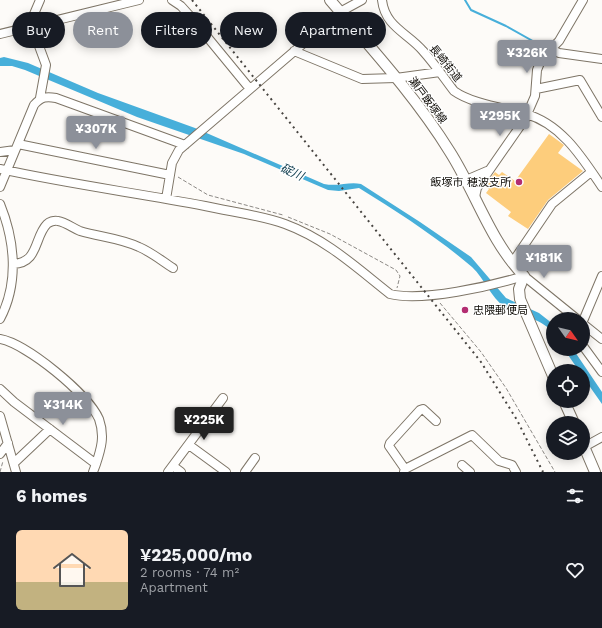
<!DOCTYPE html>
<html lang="en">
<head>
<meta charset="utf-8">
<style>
	:root { --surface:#171b24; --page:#242831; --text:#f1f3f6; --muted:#9ea1a6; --accent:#8c9099 }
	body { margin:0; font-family:"Work Sans","Noto Sans JP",sans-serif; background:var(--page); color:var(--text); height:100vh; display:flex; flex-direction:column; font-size:15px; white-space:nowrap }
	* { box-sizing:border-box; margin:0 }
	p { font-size:13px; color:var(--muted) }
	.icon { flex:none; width:22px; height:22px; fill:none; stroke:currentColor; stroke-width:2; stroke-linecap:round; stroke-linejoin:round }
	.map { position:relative; height:472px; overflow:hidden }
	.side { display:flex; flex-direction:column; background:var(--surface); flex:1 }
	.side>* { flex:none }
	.banner { position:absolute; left:12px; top:12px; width:400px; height:36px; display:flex; gap:8px }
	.needle { width:26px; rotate:124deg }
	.buttons { position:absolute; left:546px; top:312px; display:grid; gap:8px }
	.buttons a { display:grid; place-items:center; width:44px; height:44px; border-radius:50%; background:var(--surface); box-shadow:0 2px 10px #0003; font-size:20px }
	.price { position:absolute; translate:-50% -34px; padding:0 9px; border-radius:4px; background:var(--accent); color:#fff; font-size:13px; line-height:26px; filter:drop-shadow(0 1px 2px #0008) }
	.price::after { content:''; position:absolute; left:50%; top:24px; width:12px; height:9px; margin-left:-6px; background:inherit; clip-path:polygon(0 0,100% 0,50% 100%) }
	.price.selected { background:#222; color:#fff }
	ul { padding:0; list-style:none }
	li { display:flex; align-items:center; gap:12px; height:100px; padding:0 16px }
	li span { display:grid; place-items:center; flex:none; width:112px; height:80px; border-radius:6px; color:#555 }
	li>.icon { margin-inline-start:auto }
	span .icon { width:48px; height:48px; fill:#fffc; stroke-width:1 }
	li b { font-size:17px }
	h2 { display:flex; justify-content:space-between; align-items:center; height:48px; padding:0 16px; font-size:17px }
	.pill { padding:0 14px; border-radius:18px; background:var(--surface); box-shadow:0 2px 10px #0003; font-size:14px; line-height:36px }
	.pill.selected { background:var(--accent); color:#fff }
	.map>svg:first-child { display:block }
	.water { fill:#47afda }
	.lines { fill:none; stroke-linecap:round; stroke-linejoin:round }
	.stream { stroke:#47afda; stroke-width:2 }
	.building { fill:#fdcd7c }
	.minor-casing { stroke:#7e7567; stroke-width:10 }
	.major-casing { stroke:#7e7567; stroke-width:12 }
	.path { stroke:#8c8985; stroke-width:1; stroke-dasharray:4 2; stroke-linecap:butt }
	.minor { stroke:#fff; stroke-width:8 }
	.major { stroke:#fff; stroke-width:10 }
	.rail { stroke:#474440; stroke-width:2; stroke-dasharray:2 4; stroke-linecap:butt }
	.poi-dot { fill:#b32d71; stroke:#fff; stroke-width:1.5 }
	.labels { text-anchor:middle; stroke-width:3; stroke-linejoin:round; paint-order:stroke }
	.street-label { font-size:11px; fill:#0e0b06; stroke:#fff }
	.poi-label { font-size:11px; fill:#0e0b06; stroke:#fff; text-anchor:end }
	.water-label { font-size:12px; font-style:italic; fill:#0d3b4d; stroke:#fff }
</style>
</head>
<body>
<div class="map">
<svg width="602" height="472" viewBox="0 0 602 472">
	<rect width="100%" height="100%" fill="#fdfbf8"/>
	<path class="water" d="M4,57l24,6 70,30 97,35 129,56c15,3 25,-3 37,0l59,38 51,35 35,41 33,15 14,11v9c-11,-15 -33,-16 -48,-26 -15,-10 -20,-28 -33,-40 -34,-29 -74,-55 -113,-79l-20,3 -11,-1 -84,-36 -107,-37 -112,-47 -13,-4h-12v-8z
		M564,349h9l29,43v12l-19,-27v-6h-4z"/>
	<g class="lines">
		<path class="stream" d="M465,0l6,10 35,16 41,23"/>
	</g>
	<path class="building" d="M549,134l15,11 -6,8 25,18 -35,29 -20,29 -20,-13 3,-4 -25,-19 3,-4 -4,-3 10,-14 4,3 3,-3 13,9z"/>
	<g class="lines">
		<g class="minor-casing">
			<path id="minor" d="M172,0l9,6 9,10 60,73
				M382,0c3,27 26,33 41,51 11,12 21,27 31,40 18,13 51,17 72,23 36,10 57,45 76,73
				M0,34l139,-34
				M551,49l8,4 43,6
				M294,51l68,28 34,-1 44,-6
				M536,89l44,-9 22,37
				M40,98l6,-33 -14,-38 2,-13 6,-14
				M18,144l152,31
				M0,152l15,-2
				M0,169c68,15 137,24 205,37 27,6 55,9 80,18 41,15 72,44 105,70 33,8 101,-8 134,-18l53,43
				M466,180l21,-9
				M0,187l34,-82c7,-8 12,-9 22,-7l129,47
				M475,197l2,-9 48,-69 10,-23 2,-26 5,-12 17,-17 24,-41
				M166,199l6,-36 7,-13 161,-138 22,-12
				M0,204c15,37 19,79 0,115
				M512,263l40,-59 39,-32
				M13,264c26,-1 21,-27 34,-40 2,-2 7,-4 11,-3 7,1 15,7 22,10 20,6 40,7 59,16 12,5 23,14 34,21
				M583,321l19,-45
				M583,324l19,15
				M0,339c27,5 88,55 99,80 6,17 2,30 -3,45
				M583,346l19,26
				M0,389l14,13 82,62 -3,8
				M0,416l16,56
				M189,445l37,27
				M584,447l18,-10
				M0,454l8,-11
				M14,463l36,-34
				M462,465l8,7
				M173,466l8,6
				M405,469l67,-34 27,26 13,4 4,7
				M168,472l55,-74
				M245,472l10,-14
				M404,472l1,-3 -16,-23 1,-3 30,-33 3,-1 13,12"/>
		</g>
		<g class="major-casing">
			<path id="major" d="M330,0c42,49 86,97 120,152 26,41 40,89 74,124l-5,13 1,10 33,77
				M564,401l10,22
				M583,444l12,28"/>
		</g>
		<path class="path" d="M178,177l30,18 75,20
			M288,217l42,17 66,36 4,6 -3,12
			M440,303l41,49 25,36 49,84
			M0,472l3,-11"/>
		<use href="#minor" class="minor"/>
		<use href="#major" class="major"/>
		<path class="rail" d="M192,0l289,362 36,58 26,52"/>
	</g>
	<g class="poi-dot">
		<circle cx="519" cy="182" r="4"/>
		<circle cx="465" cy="310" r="4"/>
	</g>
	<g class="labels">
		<g class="street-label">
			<text transform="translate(446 63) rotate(51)" y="4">長崎街道</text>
			<text transform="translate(428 100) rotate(53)" y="4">瀬戸飯塚線</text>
		</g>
		<g class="poi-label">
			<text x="511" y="186">飯塚市 穂波支所</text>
			<text x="473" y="314" text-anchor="start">忠隈郵便局</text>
		</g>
		<g class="water-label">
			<text transform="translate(292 172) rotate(24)" y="4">碇川</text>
		</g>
	</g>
</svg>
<div class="buttons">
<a><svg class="needle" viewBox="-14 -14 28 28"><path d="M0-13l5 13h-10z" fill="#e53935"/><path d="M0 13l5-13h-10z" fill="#9ea1a6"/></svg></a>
<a><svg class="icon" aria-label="locate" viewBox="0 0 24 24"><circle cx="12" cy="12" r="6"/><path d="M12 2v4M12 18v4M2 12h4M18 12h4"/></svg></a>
<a><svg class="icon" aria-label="layers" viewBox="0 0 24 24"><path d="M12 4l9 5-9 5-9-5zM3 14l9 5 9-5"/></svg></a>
</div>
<b class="price" style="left:527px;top:74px">¥326K</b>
<b class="price" style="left:500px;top:137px">¥295K</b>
<b class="price" style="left:96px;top:150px">¥307K</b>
<b class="price" style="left:544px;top:279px">¥181K</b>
<b class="price" style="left:63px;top:426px">¥314K</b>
<b class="price selected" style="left:204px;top:441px">¥225K</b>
<div class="banner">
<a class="pill">Buy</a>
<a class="pill selected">Rent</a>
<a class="pill">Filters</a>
<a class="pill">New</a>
<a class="pill">Apartment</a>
</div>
</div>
<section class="side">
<h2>6 homes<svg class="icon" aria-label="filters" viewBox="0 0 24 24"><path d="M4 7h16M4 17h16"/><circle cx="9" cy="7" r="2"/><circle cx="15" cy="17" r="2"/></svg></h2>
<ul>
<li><span style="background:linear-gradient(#ffd9b3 65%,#c2b280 0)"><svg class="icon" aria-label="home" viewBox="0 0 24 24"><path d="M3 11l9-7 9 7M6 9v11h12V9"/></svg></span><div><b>¥225,000/mo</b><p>2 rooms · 74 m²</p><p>Apartment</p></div><svg class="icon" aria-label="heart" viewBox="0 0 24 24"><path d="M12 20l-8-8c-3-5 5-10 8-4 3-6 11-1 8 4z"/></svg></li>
</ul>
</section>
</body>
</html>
